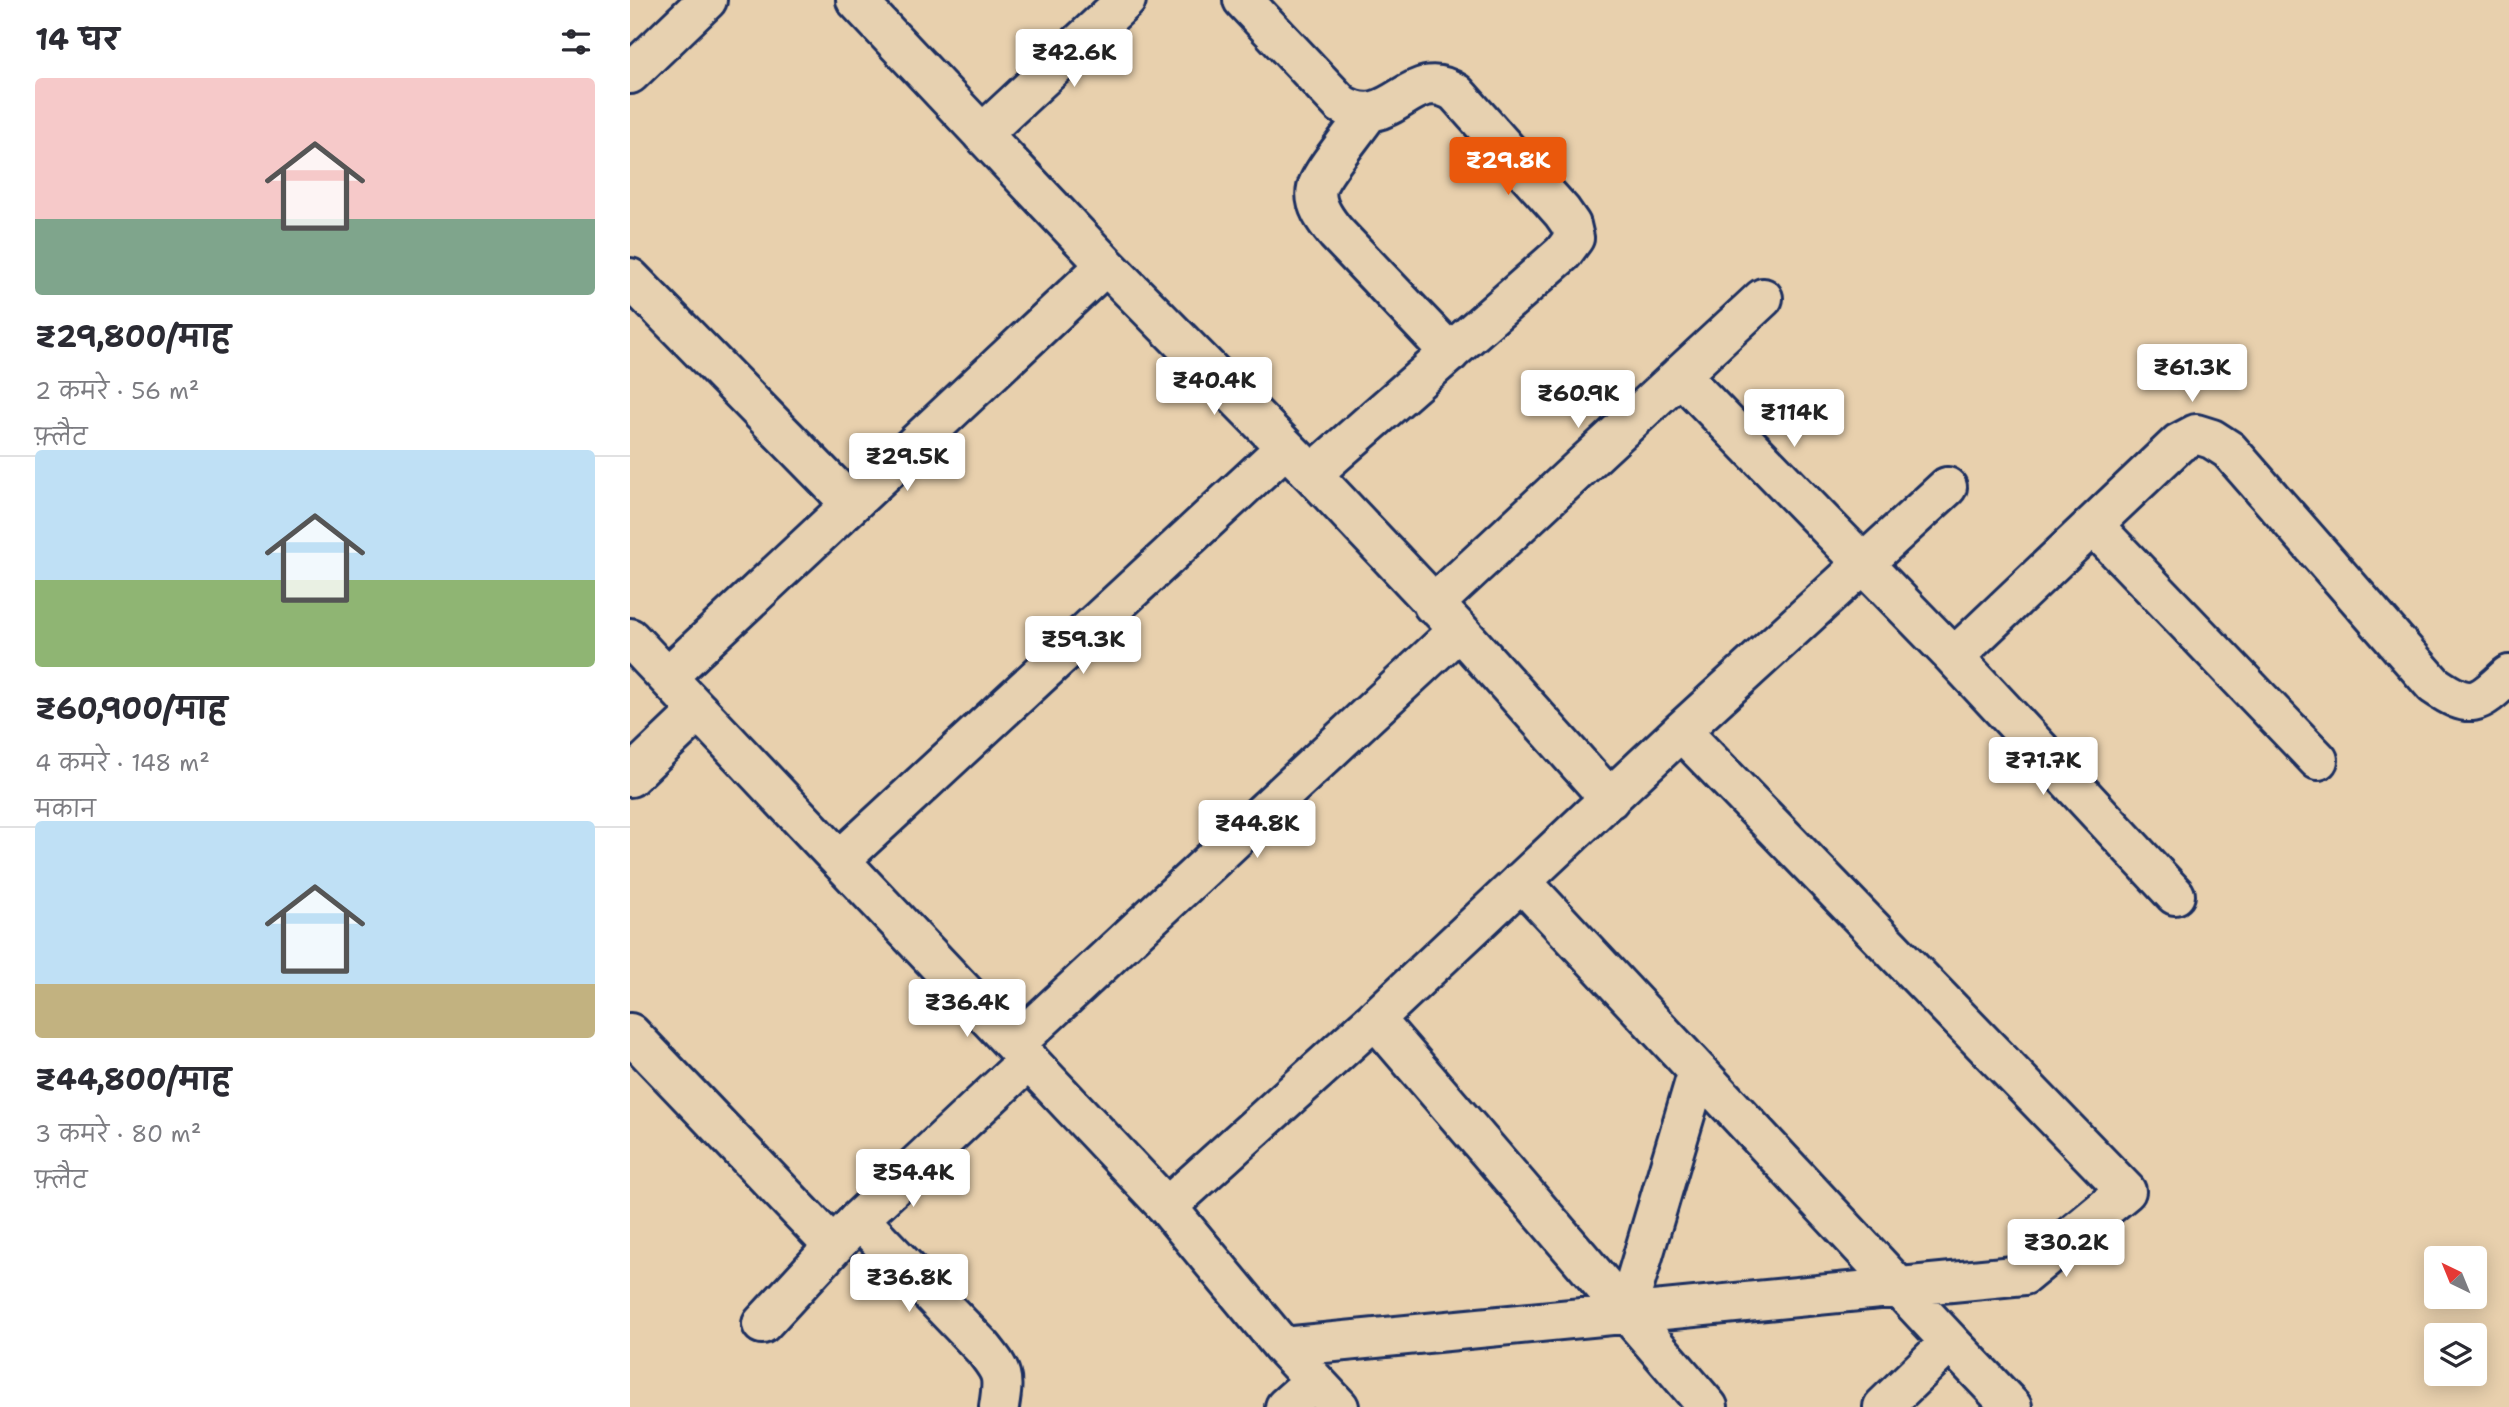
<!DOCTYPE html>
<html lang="hi">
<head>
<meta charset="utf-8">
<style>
	:root { --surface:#fff; --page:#f2f2f3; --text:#2b2b33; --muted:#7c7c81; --line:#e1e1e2; --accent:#ea580c }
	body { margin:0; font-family:"Shantell Sans","Playpen Sans Deva",sans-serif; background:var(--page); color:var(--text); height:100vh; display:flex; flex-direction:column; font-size:26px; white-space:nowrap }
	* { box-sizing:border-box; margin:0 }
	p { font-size:23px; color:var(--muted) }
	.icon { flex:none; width:38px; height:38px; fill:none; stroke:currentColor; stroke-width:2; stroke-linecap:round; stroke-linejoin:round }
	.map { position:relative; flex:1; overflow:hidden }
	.sheet { display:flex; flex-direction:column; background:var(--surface); width:630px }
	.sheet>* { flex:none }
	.needle { width:46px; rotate:317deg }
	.buttons { position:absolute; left:1794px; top:1246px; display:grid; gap:14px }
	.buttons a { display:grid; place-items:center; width:63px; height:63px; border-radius:7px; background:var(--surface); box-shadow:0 4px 18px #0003; font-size:35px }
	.price { position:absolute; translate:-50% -60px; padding:0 16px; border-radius:7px; background:#fff; color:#222; font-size:23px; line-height:46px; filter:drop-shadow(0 2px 4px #0008) }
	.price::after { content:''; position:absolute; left:50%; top:42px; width:21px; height:16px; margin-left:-10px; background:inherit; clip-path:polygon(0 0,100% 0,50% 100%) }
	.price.active { background:var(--accent); color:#fff }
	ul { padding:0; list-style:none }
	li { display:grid; align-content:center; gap:14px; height:371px; padding:0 35px }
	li+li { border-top:2px solid var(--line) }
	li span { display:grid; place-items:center; height:217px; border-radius:7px; color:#555 }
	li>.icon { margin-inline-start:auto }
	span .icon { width:126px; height:126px; fill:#fffc; stroke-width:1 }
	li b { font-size:30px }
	h2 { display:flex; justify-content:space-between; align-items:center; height:84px; padding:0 35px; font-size:30px }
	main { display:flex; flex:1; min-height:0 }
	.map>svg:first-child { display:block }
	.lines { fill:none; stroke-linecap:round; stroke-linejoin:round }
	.minor-casing { stroke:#1b2f5e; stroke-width:44 }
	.minor { stroke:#e7d1b0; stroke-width:38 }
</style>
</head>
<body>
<main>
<section class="sheet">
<h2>14 घर<svg class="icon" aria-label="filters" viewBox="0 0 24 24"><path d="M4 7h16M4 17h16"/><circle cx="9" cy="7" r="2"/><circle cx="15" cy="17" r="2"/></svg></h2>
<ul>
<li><span style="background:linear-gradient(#f6c9c9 65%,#7fa58c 0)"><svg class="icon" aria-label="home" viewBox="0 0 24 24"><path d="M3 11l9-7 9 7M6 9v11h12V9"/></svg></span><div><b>₹29,800/माह</b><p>2 कमरे · 56 m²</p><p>फ़्लैट</p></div></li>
<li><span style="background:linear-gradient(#bfe0f5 60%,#8fb573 0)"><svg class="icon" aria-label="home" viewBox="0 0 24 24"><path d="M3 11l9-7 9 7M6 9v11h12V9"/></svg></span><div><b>₹60,900/माह</b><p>4 कमरे · 148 m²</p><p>मकान</p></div></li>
<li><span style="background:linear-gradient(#bfe0f5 75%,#c2b280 0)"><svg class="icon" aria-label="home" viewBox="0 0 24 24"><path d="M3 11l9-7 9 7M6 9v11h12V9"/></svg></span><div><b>₹44,800/माह</b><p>3 कमरे · 80 m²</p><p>फ़्लैट</p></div></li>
</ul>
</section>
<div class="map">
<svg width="1879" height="1407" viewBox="0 0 1879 1407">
	<rect width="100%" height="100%" fill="#e8d0ad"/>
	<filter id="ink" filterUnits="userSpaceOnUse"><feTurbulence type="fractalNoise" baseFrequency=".0143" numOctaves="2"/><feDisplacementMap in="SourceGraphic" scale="14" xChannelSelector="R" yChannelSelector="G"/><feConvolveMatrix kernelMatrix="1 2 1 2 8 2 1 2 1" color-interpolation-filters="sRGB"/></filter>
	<g filter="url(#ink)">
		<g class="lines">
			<g class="minor-casing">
				<path id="minor" d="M226,0l250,265 206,209 147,156 151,169
					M613,0l98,104c51,31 69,-42 115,-11l106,119 9,13 3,13 -11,15 -251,221
					M0,74l77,-74
					M738,113c-10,15 -48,61 -51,75 -4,17 9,33 19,45l114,120
					M352,134l144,-134
					M0,278l221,226
					M1050,375l274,282 225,-214 17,-9 16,5 17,11 205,235c38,26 44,19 75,-10
					M1463,525l225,235
					M803,605l330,-307
					M0,638l537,569 116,140 56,60
					M1324,657l221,238
					M37,677l439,-412
					M0,777l69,-66
					M210,860l445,-412
					M891,881l429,461
					M745,1019l333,388
					M0,1033l203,213
					M384,1045l445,-415
					M537,1207l208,-188 306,-288 266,-244
					M229,1219l124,129c20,25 21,28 16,59
					M996,1313l72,-242
					M132,1324l97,-105 170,-159
					M653,1347l741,-72 102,-84 -445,-460
					M655,1407l29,-26
					M1253,1407l67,-65 62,65"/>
			</g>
			<use href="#minor" class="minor"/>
		</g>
	</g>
</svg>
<div class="buttons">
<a><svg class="needle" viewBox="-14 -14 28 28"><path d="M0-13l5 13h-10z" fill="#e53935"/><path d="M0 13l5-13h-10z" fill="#7c7c81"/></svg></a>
<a><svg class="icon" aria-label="layers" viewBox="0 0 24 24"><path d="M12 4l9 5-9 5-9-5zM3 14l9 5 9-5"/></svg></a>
</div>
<b class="price" style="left:444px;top:89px">₹42.6K</b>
<b class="price active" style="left:878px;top:197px">₹29.8K</b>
<b class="price" style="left:1562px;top:404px">₹61.3K</b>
<b class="price" style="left:584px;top:417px">₹40.4K</b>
<b class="price" style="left:948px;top:430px">₹60.9K</b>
<b class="price" style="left:1164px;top:449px">₹114K</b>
<b class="price" style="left:277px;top:493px">₹29.5K</b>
<b class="price" style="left:453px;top:676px">₹59.3K</b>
<b class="price" style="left:1413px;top:797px">₹71.7K</b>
<b class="price" style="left:627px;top:860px">₹44.8K</b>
<b class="price" style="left:337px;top:1039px">₹36.4K</b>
<b class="price" style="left:283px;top:1209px">₹54.4K</b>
<b class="price" style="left:1436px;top:1279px">₹30.2K</b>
<b class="price" style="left:279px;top:1314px">₹36.8K</b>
</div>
</main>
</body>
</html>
